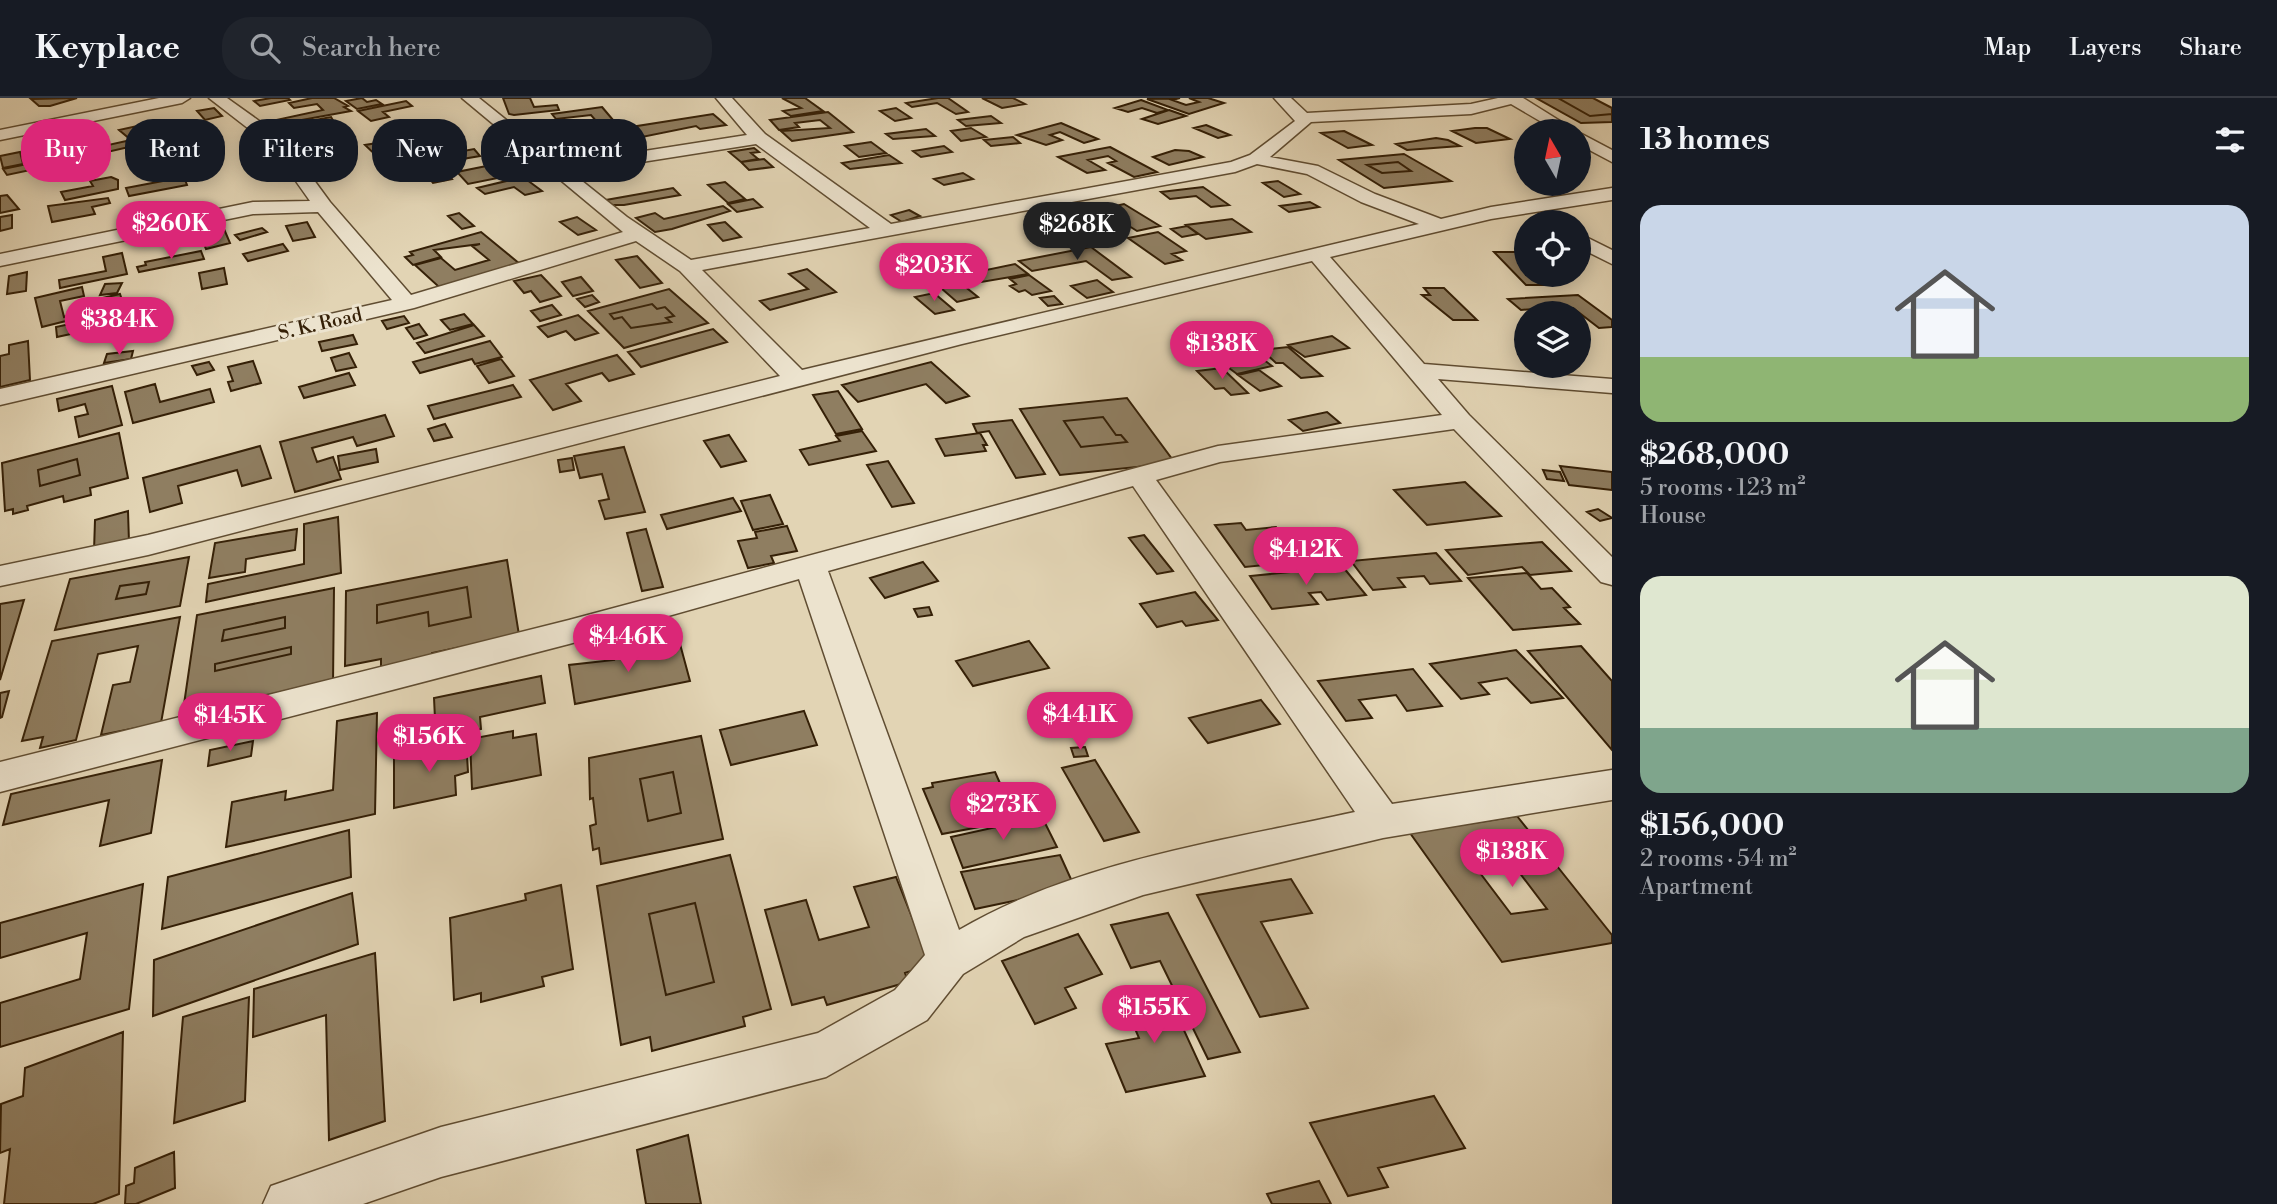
<!DOCTYPE html>
<html lang="en">
<head>
<meta charset="utf-8">
<style>
	:root { --surface:#171b24; --page:#20242c; --text:#f1f3f6; --muted:#9ea1a6; --line:#363941; --accent:#db2777 }
	body { margin:0; font-family:"Libre Bodoni",serif; background:var(--page); color:var(--text); height:100vh; display:flex; flex-direction:column; font-size:26px; white-space:nowrap }
	* { box-sizing:border-box; margin:0 }
	p { font-size:23px; color:var(--muted) }
	.icon { flex:none; width:38px; height:38px; fill:none; stroke:currentColor; stroke-width:2; stroke-linecap:round; stroke-linejoin:round }
	.map { position:relative; flex:1; overflow:hidden }
	.side { display:flex; flex-direction:column; background:var(--surface); width:665px }
	.side>* { flex:none }
	.top-card { position:absolute; left:21px; top:21px; width:665px; height:63px; display:flex; gap:14px }
	.needle { width:46px; rotate:351deg }
	.buttons { position:absolute; left:1514px; top:21px; display:grid; gap:14px }
	.buttons a { display:grid; place-items:center; width:77px; height:77px; border-radius:50%; background:var(--surface); box-shadow:0 4px 18px #0003; font-size:35px }
	.price { position:absolute; translate:-50% -60px; padding:0 16px; border-radius:24px; background:var(--accent); color:#fff; font-size:23px; line-height:46px; filter:drop-shadow(0 2px 4px #0008) }
	.price::after { content:''; position:absolute; left:50%; top:42px; width:21px; height:16px; margin-left:-10px; background:inherit; clip-path:polygon(0 0,100% 0,50% 100%) }
	.price.selected { background:#222; color:#fff }
	ul { padding:0; list-style:none }
	li { display:grid; align-content:center; gap:14px; height:371px; padding:0 28px }
	li span { display:grid; place-items:center; height:217px; border-radius:21px; color:#555 }
	li>.icon { margin-inline-start:auto }
	span .icon { width:126px; height:126px; fill:#fffc; stroke-width:1 }
	li b { font-size:30px }
	h2 { display:flex; justify-content:space-between; align-items:center; height:84px; padding:0 28px; font-size:30px }
	.pill { padding:0 24px; border-radius:28px; background:var(--surface); box-shadow:0 4px 18px #0003; font-size:24px; line-height:63px }
	.pill.selected { background:var(--accent); color:#fff }
	header { display:flex; align-items:center; gap:42px; box-sizing:border-box; height:98px; padding:0 35px; background:var(--surface); border-bottom:2px solid var(--line) }
	header strong { font-size:33px }
	nav { display:flex; gap:38px; margin-inline-start:auto; font-size:24px }
	.search { width:490px; height:63px; background:var(--page); display:flex; align-items:center; gap:18px; box-sizing:border-box; padding:0 24px; border-radius:28px; color:var(--muted); font-size:26px }
	main { display:flex; flex:1; min-height:0 }
	.map>svg:first-child { display:block }
	.building { fill:#8f7e61; stroke:#352007; stroke-width:2; fill-rule:evenodd }
	.lines { fill:none; stroke-linecap:round; stroke-linejoin:round }
	.street-casing { stroke:#604d32; stroke-width:3 }
	.street { fill:#ece3ce; fill-rule:evenodd }
	.labels { text-anchor:middle; stroke-width:6; stroke-linejoin:round; paint-order:stroke }
	.far-street-label { font-size:19px; fill:#352007; stroke:#ece3ce }
</style>
</head>
<body>
<header>
<strong>Keyplace</strong>
<div class="search"><svg class="icon" aria-label="search" viewBox="0 0 24 24"><circle cx="10" cy="10" r="6"/><path d="M15 15l6 6"/></svg>Search here</div>
<nav><a>Map</a><a>Layers</a><a>Share</a></nav>
</header>
<main>
<div class="map">
<svg width="1612" height="1106" viewBox="0 0 1612 1106">
	<rect width="100%" height="100%" fill="#e2d4b4"/>
	<filter id="stains"><feTurbulence type="fractalNoise" baseFrequency=".00286" numOctaves="4"/><feColorMatrix values="0 0 0 0 .2 0 0 0 0 .09 0 0 0 0 .02 0 0 0 .5 -.17"/></filter>
	<radialGradient id="worn" r=".72"><stop offset=".6" stop-color="#630" stop-opacity="0"/><stop offset="1" stop-color="#630" stop-opacity=".3"/></radialGradient>
	<path class="building" d="M77,0l-27,8h-11l-8,-7z
		M271,0h17l2,2 -30,6 -6,-5z
		M312,0h22l14,8 -4,1 7,4 -71,13 -4,-4 47,-10 -6,-6 -23,4 -5,-5z
		M362,0l5,4 9,-2 6,4 -25,5 -11,-8z
		M503,0h27l4,9 23,-2 2,5 -45,5 -5,-1z
		M782,0h23l18,13 -32,5 -8,-5 18,-3z
		M938,0h10l20,14 -12,2 -19,-11 -25,4 -6,-4z
		M982,0h31l12,6 -23,4z
		M1180,0l-8,2 14,5 13,-3 -10,-4h19l16,5 -35,11 -42,-15z
		M1536,0h39h-17l32,18 22,-2v8l-31,1z
		M1558,0h35l19,10v6l-22,2z
		M1141,2l27,10 -11,3 -15,-5 -14,4 -13,-4z
		M406,3l6,5 -29,6 6,5 -18,4 -13,-10z
		M602,9l17,20 -16,2 -12,-14 -35,4 -4,-5z
		M214,10l8,8 -17,4 -8,-9z
		M896,10l15,10 -16,3 -15,-10z
		M1169,12l17,6 -28,8 -16,-5z
		M828,14l25,20 -61,9 -11,-10 49,-3 -10,-8 -25,3 4,4 -20,3 -9,-10z
		M713,16l13,11 -26,4 -4,-3 -54,11 -11,-10z
		M991,18l10,7 -35,3 -8,-6z
		M331,19l3,5 -30,6 -5,-5z
		M1061,25l37,16 -14,4 -24,-11 -10,3 12,5 -16,5 -29,-10z
		M1206,27l24,10 -12,3 -24,-10z
		M137,28l18,15 -65,15 -10,-10 20,-4 4,4 27,-6 -12,-10z
		M971,30l15,9 -25,4 -10,-10z
		M1475,30h12l23,11 -34,4 -24,-12z
		M612,31l6,8 -38,3 -4,-6z
		M926,31l9,7 -42,3 -7,-5z
		M1344,33l28,14 -24,3 -27,-15z
		M1013,39l7,6 -29,3 -7,-6z
		M1436,40l12,2 12,6 -53,4 -11,-6z
		M383,44l20,18 -18,4 -20,-19z
		M871,44l15,11 -27,4 -14,-11z
		M418,45l4,5 24,-5 7,7 -43,8 -10,-11z
		M944,48l8,6 -31,5 -8,-6z
		M1110,49l47,25 -23,5 -26,-14 8,-2 -8,-5 -20,4 17,10 -18,3 -29,-16z
		M74,50l8,11 -75,16 -4,-6 53,-11 -4,-6z
		M754,50l5,4 -8,1 7,6 -17,3 -12,-10z
		M203,51l8,12 -20,4 -8,-12z
		M474,51l6,7 -41,7 13,16 -19,4 -18,-23z
		M615,52l13,3 -28,5 -4,-5z
		M1175,52l14,1 14,6 -34,8 -16,-8z
		M20,54l3,12 -20,4 -3,-12z
		M1404,56l47,27 -67,7 -45,-28zM1398,64l13,9 -29,2 -15,-8z
		M889,57l12,8 -51,6 -8,-6z
		M764,61l9,8 -24,3 -8,-8z
		M506,64l12,12 -50,10 -11,-12z
		M1398,64l13,9 -29,2 -15,-8z
		M963,75l10,6 -29,6 -10,-6z
		M111,79l7,3v9l-53,11 -4,-8 32,-6 -3,-5z
		M184,79l3,8 -58,11 -3,-8z
		M523,79l19,14 -17,4 -11,-8 -29,7 -8,-6z
		M1278,83l22,13 -16,3 -21,-14z
		M725,84l20,17 -17,4 -20,-18z
		M1203,89l26,18 -18,2 -15,-11 -26,3 -9,-7z
		M673,90l7,7 -56,10h-14l-4,-5z
		M7,97l12,14 -19,4v-17z
		M108,100l2,5 -18,4 3,7 -43,8 -4,-16z
		M753,101l9,8 -25,5 -9,-8z
		M1310,104l9,5 -30,5 -9,-6z
		M1124,106l36,22 -23,5 -35,-22z
		M723,108l7,5 -58,18 -17,3 -19,-14 19,-5 9,6z
		M909,112l11,6 -18,6 -11,-7z
		M459,115l15,13 -12,3 -14,-13z
		M12,117v13l-12,3v-14z
		M577,119l19,13 -18,5 -18,-13z
		M1232,121l19,13 -45,7 -20,-14z
		M307,124l8,15 -22,4 -7,-15z
		M725,124l16,15 -18,4 -15,-16z
		M1187,128l11,8 -16,3 -11,-8z
		M262,130l5,4 -27,8 -5,-5z
		M224,131l6,14 -24,6 -6,-15z
		M481,134l39,32 -81,23 -24,-22 26,-7 14,12 34,-10 -17,-14 8,-2 -46,6 7,7 -28,8 -8,-8 8,-2 -3,-3z
		M1158,134l28,19 -14,3 10,6 -17,4 -37,-26z
		M283,146l5,7 -40,10 -5,-7z
		M1091,149l40,30 -19,3 -26,-19 -54,10 -13,-10z
		M201,153l3,8 -65,13 -2,-5 9,-2 -1,-3z
		M1494,154h23l9,9v14h14l10,10h-24z
		M122,155l5,21 -67,14 -1,-8 47,-9 -3,-14z
		M637,158l25,27 -22,5 -24,-28z
		M1015,166l13,10 -65,11 15,12 -21,5 -24,-21z
		M224,170l3,16 -25,5 -3,-16z
		M807,171l29,23 -66,18 -10,-9 48,-12 -19,-15z
		M27,174l-1,19 -19,3 2,-18z
		M541,177l20,21 -21,6 -9,-11 -7,2 -10,-12z
		M1029,177l22,16 -19,4 -7,-5 -6,2 -9,-6 6,-2 -6,-5z
		M581,179l12,14 -20,5 -11,-14z
		M1097,182l16,12 -26,6 -16,-12z
		M122,185l-5,10 -17,2 5,-11z
		M82,189l2,9 -24,5 4,16 5,-1 1,4 -28,7 -7,-29z
		M1424,190h20l33,32h-24l-31,-25h8z
		M669,191l39,34 -84,25 -36,-37zM652,206l5,5 8,-2 9,9 -8,2 5,4 -40,6 -9,-11 -8,2 -4,-5z
		M934,195l20,17 -19,4 -20,-17z
		M120,196l5,15 -51,11 -3,-9 25,-6 -2,-5z
		M592,197l7,7 -14,5 -8,-8z
		M1578,197l34,25v7l-13,1 -26,-20 -16,1 11,4h-32l-2,-4 -13,1 -13,-11z
		M1054,198l8,8 -14,2 -8,-8z
		M652,206l5,5 8,-2 9,9 -8,2 5,4 -40,6 -9,-11 -8,2 -4,-5z
		M552,207l9,10 -21,6 -9,-10z
		M464,216l9,10 -23,6 -9,-10z
		M578,217l20,18 -23,7 -9,-9 -18,6 -10,-10z
		M404,218l5,7 -22,6 -5,-8z
		M102,219l1,10 -46,10 -1,-10z
		M419,226l8,11 -13,4 -8,-11z
		M474,227l10,11 -59,17 -8,-10z
		M713,231l14,13 -86,25 -13,-15z
		M353,237l4,9 -35,7 -3,-9z
		M1332,238l17,12 -44,9 -17,-12z
		M28,243l2,39 -30,7v-31l9,-2v-9z
		M490,243l12,16 -27,7 -3,-5 -52,14 -7,-11z
		M1288,249l34,29 -21,2 -18,-15h-7l-14,-13z
		M133,253l-2,8 -27,4 3,-9z
		M349,255l7,14 -20,4 -5,-13z
		M1256,256l16,12 -35,8 -16,-12z
		M617,257l17,19 -25,7 -7,-8 -36,11 15,17 -28,9 -23,-30z
		M501,261l13,17 -25,7 -12,-17z
		M253,263l8,22 -30,8 -3,-9 5,-1 -5,-14z
		M209,264l5,8 -17,5 -5,-9z
		M931,264l38,34 -23,7 -20,-19 -68,18 -16,-17z
		M1222,270l26,25 -17,2 -7,-7 -9,1 -18,-18z
		M1259,272l22,16 -21,5 -22,-16z
		M349,275l6,12 -51,13 -5,-11z
		M155,286l5,18 50,-13 4,13 -81,21 -8,-31z
		M513,287l8,12 -87,22 -6,-13z
		M112,288l10,39 -43,12 -4,-20 13,-3 -3,-10 -26,7 -2,-12z
		M838,293l24,38 -26,5 -23,-39z
		M1127,300l48,65 -115,12 -40,-66zM1103,319l13,18h5l6,7 -46,5 -17,-26z
		M1327,314l13,11 -37,8 -14,-11z
		M385,317l9,21 -37,10 -4,-9 -41,11 5,14 16,-5 8,22 -46,13 -15,-50z
		M1103,319l13,18h5l6,7 -46,5 -17,-26z
		M1012,322l33,54 -29,4 -27,-47 -12,2 -4,-9z
		M445,326l7,13 -18,4 -6,-12z
		M862,333l14,20 -67,14 -9,-15 40,-9 -4,-5z
		M119,335l9,45 -38,10 1,7 -27,7 -1,-6 -36,10 1,4 -15,4v-5l-8,2 -3,-48zM77,361l3,16 -40,11 -2,-16z
		M980,335l7,12h-4l3,6 -41,5 -9,-17z
		M729,337l17,26 -25,6 -17,-26z
		M260,348l11,32 -29,8 -5,-16 -59,16 4,17 -32,9 -7,-34z
		M624,349l21,65 -40,7 -6,-18 10,-2 -7,-25 -22,4 -6,-22z
		M376,351l2,13 -38,8 -2,-14z
		M572,360l2,12 -14,2 -2,-12z
		M77,361l3,16 -40,11 -2,-16z
		M888,363l26,42 -22,4 -25,-42z
		M1560,368l52,6v18l-43,-5z
		M1543,372l17,2 4,9 -17,-2z
		M1465,384l36,34 -74,9 -33,-35z
		M770,397l13,29 -30,6 -12,-29z
		M733,400l8,13 -74,18 -6,-14z
		M1598,411l14,9 -12,3 -13,-9z
		M128,413l1,31 -35,9 1,-31z
		M338,419l3,56 -135,29 2,-18 96,-20v-40z
		M1241,425l5,7 30,-3 26,34 -57,6 -30,-42z
		M787,428l10,25 -26,5 3,7 -26,5 -10,-27 19,-3 -2,-6z
		M297,431l-2,21 -49,9 -1,13 -36,6 6,-35z
		M646,431l17,58 -21,4 -15,-58z
		M1144,437l29,36 -16,3 -28,-36z
		M1542,444l29,29 -41,4 -8,-8 -54,8 -22,-25z
		M1436,455l25,28 -31,3 -6,-8 -26,2 7,9 -32,3 -22,-29z
		M189,459l-9,49 -125,24 15,-51zM149,484l-3,12 -30,5 4,-13z
		M507,462l12,75 -87,18v7l-51,10v-11l-36,7 1,-75zM467,489l4,30 -42,9 -1,-14 -51,11v-18z
		M923,464l15,19 -53,17 -15,-20z
		M1343,469l23,28 -39,5 -6,-8 -12,1 9,11 -46,5 -22,-33z
		M1527,475l14,16 11,-1 18,19 -6,1 16,16 -67,6 -45,-52z
		M149,484l-3,12 -30,5 4,-13z
		M467,489l4,30 -42,9 -1,-14 -51,11v-18z
		M334,490l-1,97 -151,33 15,-103zM285,519v11l-63,13 2,-11zM291,549v7l-76,17v-7z
		M1195,494l23,28 -32,6 -4,-5 -25,6 -17,-23z
		M24,502l-24,80v-76z
		M929,509l3,8 -14,2 -4,-8z
		M180,519l-19,106 -60,12 12,-50 17,-3 8,-36 -40,8 -22,86 -36,8 3,-11 -21,4 30,-100z
		M285,519v11l-63,13 2,-11z
		M1029,543l20,27 -76,18 -17,-25z
		M680,546l10,37 -115,23 -6,-39 45,-5 -2,-8 25,-4 1,7z
		M1581,548l31,35v69l-84,-99z
		M291,549v7l-76,17v-7z
		M1516,552l47,48 -32,5 -24,-25 -28,5 10,11 -28,5 -31,-35z
		M1413,571l29,37 -35,5 -11,-16 -37,5 13,18 -26,3 -28,-40z
		M541,578l4,27 -65,14 1,12 -45,10 -2,-41z
		M9,593l-7,26 -2,1v-25z
		M1261,602l19,24 -72,19 -19,-25z
		M804,613l13,34 -86,20 -11,-35z
		M377,615l-2,101 -149,33 6,-45 54,-11 -1,9 48,-10 4,-69z
		M513,633v7l23,-4 5,41 -69,14 -2,-50z
		M701,638l22,103 -122,25 -2,-16 -6,2 -3,-24 6,-2 -3,-26 -3,1 -1,-41zM673,674l8,41 -33,8 -8,-42z
		M466,642l2,32 -13,4 1,19 -62,13v-52z
		M253,643l-2,15 -43,10 2,-16z
		M1085,649l3,9 -14,1 -3,-9z
		M162,662l-11,73 -51,13 9,-46 -106,25 8,-31z
		M1095,662l44,72 -35,9 -42,-73z
		M673,674l8,41 -33,8 -8,-42z
		M995,674l12,27 -25,4 8,22 -48,9 -19,-45 10,-2 -1,-4z
		M1517,718l95,119v8l-110,19 -92,-129zM1506,757l41,54 -36,5 -40,-53z
		M1042,719l15,30 -94,21 -12,-31z
		M349,732l2,47 -189,52 6,-52z
		M730,757l41,154 -28,8 2,9 -93,25 -2,-14 -29,8 -24,-159zM695,805l19,79 -48,13 -17,-81z
		M1060,757l15,33 -100,21 -14,-37z
		M896,779l35,88 -26,8 3,9 -81,23 -3,-8 -32,8 -27,-95 41,-10 13,40 50,-13 -15,-40z
		M1291,781l21,34 -51,9 47,86 -48,9 -63,-122z
		M143,786l-14,125 -129,38v-44l80,-24 7,-46 -87,25v-35z
		M561,787l12,84 -31,8 2,9 -63,16v-9l-27,7 -4,-82 76,-18 -1,-6z
		M352,795l6,51 -205,72 1,-56z
		M695,805l19,79 -48,13 -17,-81z
		M1168,815l72,139 -32,7 -48,-98 -29,7 -20,-43z
		M1078,836l24,40 -37,14 11,20 -41,16 -33,-63z
		M375,855l10,168 -56,19 -3,-125 -73,22 1,-48z
		M1165,891l40,87 -79,16 -20,-48 33,-6 -17,-40z
		M249,899l-4,104 -71,22 9,-106z
		M123,934l-4,162 -26,10h-89l6,-55 -10,4 1,-49 22,-8 2,-28z
		M1434,998l31,52 -87,20 10,19 -40,9 -38,-73z
		M688,1037l13,69h-55l-9,-54z
		M174,1054l1,36 -39,16h-11l1,-18 8,-3 1,-15z
		M1319,1083l12,23h-59l-5,-10z"/>
	<g class="lines">
		<g class="street-casing">
			<path id="street" d="M159,0h31l-8,5 -182,37v-10z
				M209,0h18l56,40 47,64 81,93 212,-63 -161,-134h17l82,66 186,-29 -31,-37h16l33,36 126,90 340,-62 19,-7 45,-34 -21,-23h17l16,15 164,-9 27,-6h25l53,33h-19l-46,-27 -40,10 -160,8 -41,35 48,9 57,28 66,25 50,-12 121,-19v12l-121,19 -161,38 94,107 188,15v14l-174,-14 31,36 143,142v28l-11,-3 -147,-153 -234,33 -64,18 236,324 220,-34v30l-229,38 -240,57 -119,42 -61,37 -36,46 -101,57 -385,100 -78,27h-100l8,-18 170,-59 377,-94 77,-43 30,-35 -126,-376 -230,65 -569,148v-30l569,-142 649,-174 224,-31 -130,-154 -350,83 -814,211 -148,31v-20l148,-31 632,-159 -100,-105 -44,-30 -222,67 -414,97v-16l392,-89 -74,-88 -65,2 -253,52v-12l253,-52 57,-1 -39,-55zM756,46l114,84 -179,32 -64,-43 -55,-44zM1257,66l50,10 54,28 58,22 -617,146 -100,-100 533,-98zM1133,388l222,326c-132,29 -278,49 -396,118l-131,-359z
				M1578,34l34,18v12l-34,-18z
				M1578,135l34,17v14l-34,-17z"/>
		</g>
		<use href="#street" class="street"/>
	</g>
	<g class="labels">
		<g class="far-street-label">
			<text transform="translate(320 225) rotate(-13)" y="7">S. K. Road</text>
		</g>
	</g>
	<rect width="100%" height="100%" filter="url(#stains)"/>
	<rect width="100%" height="100%" fill="url(#worn)"/>
</svg>
<div class="buttons">
<a><svg class="needle" viewBox="-14 -14 28 28"><path d="M0-13l5 13h-10z" fill="#e53935"/><path d="M0 13l5-13h-10z" fill="#9ea1a6"/></svg></a>
<a><svg class="icon" aria-label="locate" viewBox="0 0 24 24"><circle cx="12" cy="12" r="6"/><path d="M12 2v4M12 18v4M2 12h4M18 12h4"/></svg></a>
<a><svg class="icon" aria-label="layers" viewBox="0 0 24 24"><path d="M12 4l9 5-9 5-9-5zM3 14l9 5 9-5"/></svg></a>
</div>
<b class="price" style="left:171px;top:163px">$260K</b>
<b class="price selected" style="left:1077px;top:164px">$268K</b>
<b class="price" style="left:934px;top:205px">$203K</b>
<b class="price" style="left:119px;top:259px">$384K</b>
<b class="price" style="left:1222px;top:283px">$138K</b>
<b class="price" style="left:1306px;top:489px">$412K</b>
<b class="price" style="left:628px;top:576px">$446K</b>
<b class="price" style="left:1080px;top:654px">$441K</b>
<b class="price" style="left:230px;top:655px">$145K</b>
<b class="price" style="left:429px;top:676px">$156K</b>
<b class="price" style="left:1003px;top:744px">$273K</b>
<b class="price" style="left:1512px;top:791px">$138K</b>
<b class="price" style="left:1154px;top:947px">$155K</b>
<div class="top-card">
<a class="pill selected">Buy</a>
<a class="pill">Rent</a>
<a class="pill">Filters</a>
<a class="pill">New</a>
<a class="pill">Apartment</a>
</div>
</div>
<section class="side">
<h2>13 homes<svg class="icon" aria-label="filters" viewBox="0 0 24 24"><path d="M4 7h16M4 17h16"/><circle cx="9" cy="7" r="2"/><circle cx="15" cy="17" r="2"/></svg></h2>
<ul>
<li><span style="background:linear-gradient(#c9d6e8 70%,#8fb573 0)"><svg class="icon" aria-label="home" viewBox="0 0 24 24"><path d="M3 11l9-7 9 7M6 9v11h12V9"/></svg></span><div><b>$268,000</b><p>5 rooms · 123 m²</p><p>House</p></div></li>
<li><span style="background:linear-gradient(#dfe7d0 70%,#7fa58c 0)"><svg class="icon" aria-label="home" viewBox="0 0 24 24"><path d="M3 11l9-7 9 7M6 9v11h12V9"/></svg></span><div><b>$156,000</b><p>2 rooms · 54 m²</p><p>Apartment</p></div></li>
</ul>
</section>
</main>
</body>
</html>
